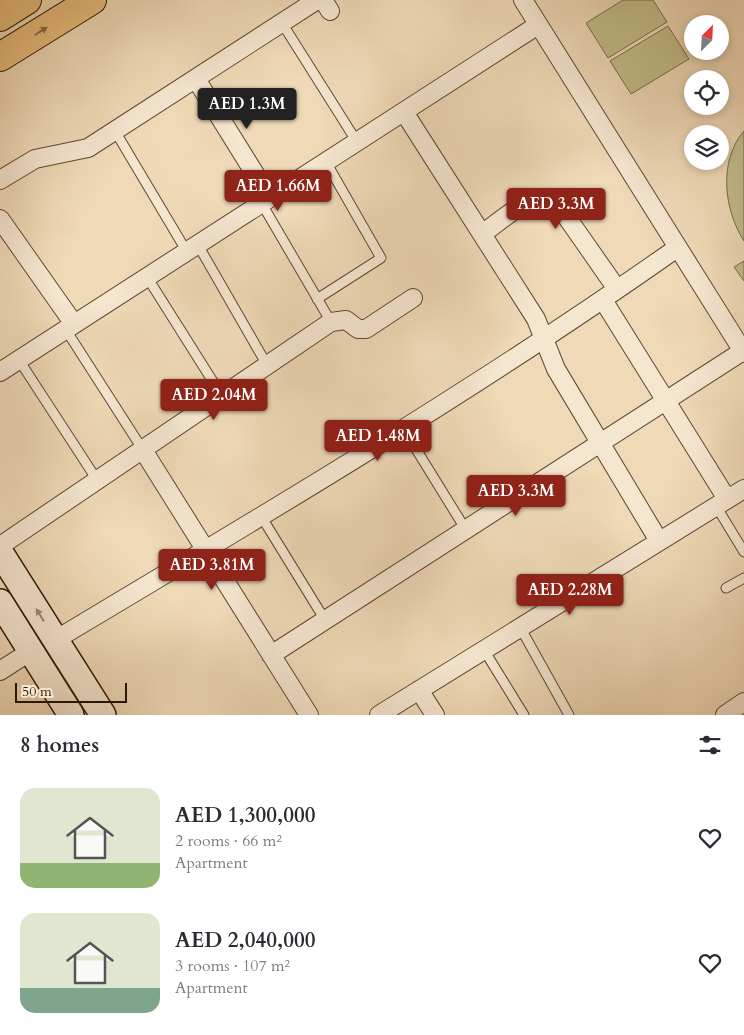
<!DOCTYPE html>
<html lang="en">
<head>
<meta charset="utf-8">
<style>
	:root { --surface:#fff; --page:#f7f7f7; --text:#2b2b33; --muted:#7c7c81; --accent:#8f2418 }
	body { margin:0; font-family:Cardo,serif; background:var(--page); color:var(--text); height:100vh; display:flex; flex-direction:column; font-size:19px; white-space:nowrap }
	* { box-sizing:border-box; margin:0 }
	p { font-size:16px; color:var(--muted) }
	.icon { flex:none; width:28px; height:28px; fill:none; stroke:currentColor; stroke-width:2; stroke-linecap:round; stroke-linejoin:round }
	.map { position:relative; height:715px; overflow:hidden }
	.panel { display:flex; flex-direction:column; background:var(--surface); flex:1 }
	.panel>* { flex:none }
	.needle { width:32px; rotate:24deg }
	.buttons { position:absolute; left:684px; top:15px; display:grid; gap:10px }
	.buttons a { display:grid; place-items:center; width:45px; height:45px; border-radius:50%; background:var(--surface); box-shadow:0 2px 8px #0003; font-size:25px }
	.scale { position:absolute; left:15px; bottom:12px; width:112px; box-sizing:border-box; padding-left:5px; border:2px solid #2b1905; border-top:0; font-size:14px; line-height:18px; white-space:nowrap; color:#2b1905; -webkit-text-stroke:4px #f5e6d0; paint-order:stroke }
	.price { position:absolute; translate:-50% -42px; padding:0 11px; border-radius:5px; background:var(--accent); color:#fff; font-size:16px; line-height:32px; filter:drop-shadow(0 1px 2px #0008) }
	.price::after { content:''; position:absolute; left:50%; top:30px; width:15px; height:11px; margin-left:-8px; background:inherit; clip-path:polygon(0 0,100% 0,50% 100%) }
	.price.on { background:#222; color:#fff }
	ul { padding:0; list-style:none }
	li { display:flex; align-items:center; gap:15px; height:125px; padding:0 20px }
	li span { display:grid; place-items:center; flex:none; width:140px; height:100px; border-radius:15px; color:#555 }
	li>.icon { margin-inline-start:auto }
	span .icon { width:60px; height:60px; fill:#fffc; stroke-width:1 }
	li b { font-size:21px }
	h2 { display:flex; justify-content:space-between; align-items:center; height:60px; padding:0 20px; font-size:21px }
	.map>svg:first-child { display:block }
	.green { fill:#c1bc89; stroke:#766a47 }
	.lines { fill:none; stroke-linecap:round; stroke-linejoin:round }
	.service-casing { stroke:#5c4932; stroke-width:11 }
	.minor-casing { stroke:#5c4932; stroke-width:20 }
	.secondary-casing { stroke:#2b1905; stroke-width:28 }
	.motorway-casing { stroke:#2b1905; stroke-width:30 }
	.service { stroke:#f5e6d0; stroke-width:9 }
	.minor { stroke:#f5e6d0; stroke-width:18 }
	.secondary { stroke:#f5e6d0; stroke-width:25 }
	.motorway { stroke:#e8bc7c; stroke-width:28 }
	.oneway { fill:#8a6a40 }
	.oneway2 { fill:#9a8a75 }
</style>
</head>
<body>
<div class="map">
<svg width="744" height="715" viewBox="0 0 744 715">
	<rect width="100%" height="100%" fill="#efd9b7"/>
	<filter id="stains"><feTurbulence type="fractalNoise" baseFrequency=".004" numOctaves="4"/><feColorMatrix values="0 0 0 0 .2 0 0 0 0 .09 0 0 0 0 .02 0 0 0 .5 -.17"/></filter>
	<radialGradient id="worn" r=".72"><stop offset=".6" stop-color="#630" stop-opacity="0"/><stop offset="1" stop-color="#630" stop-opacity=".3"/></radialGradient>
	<path class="green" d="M623,0h30l14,22 -59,36 -22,-35z
		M668,26l21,33 -58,35 -21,-33z
		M744,131v110c-20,-31 -26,-80 0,-110z
		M744,261v20l-10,-14z"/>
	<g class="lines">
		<g class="service-casing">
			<path id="service" d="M282,23l75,119
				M115,131l72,121
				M262,204l69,118
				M198,245l69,120
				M147,277l75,119
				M317,299l64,-41 -55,-96
				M66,330l77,120
				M19,360l78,120
				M403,428l63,102
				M716,506l28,46
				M261,516l64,104
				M726,588l18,-10
				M520,627l49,88
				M484,650l40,65"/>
		</g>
		<g class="minor-casing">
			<path id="minor" d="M323,0l7,11
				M523,0l221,353
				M196,79l74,119
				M404,112l132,207 20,50 103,172
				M0,180l35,-21 53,-11 229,-148
				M0,219l74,105
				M482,234c19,-13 56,-50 77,-28l58,83
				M603,300l124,199
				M0,372l538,-347
				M143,450l166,265
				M0,546l331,-224 15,-2 12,9h8l47,-31
				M55,640c211,-126 422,-251 622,-392
				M271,655l472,-304
				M0,671l31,-20
				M419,690l16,25
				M379,715l365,-226
				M725,715l19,-13"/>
		</g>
		<g class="secondary-casing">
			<path id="secondary" d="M0,552l103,163
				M0,602l71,113"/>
		</g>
		<g class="motorway-casing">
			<path id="motorway" d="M0,17l27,-17
				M0,57l92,-57"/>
		</g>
		<use href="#service" class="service"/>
		<use href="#minor" class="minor"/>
		<use href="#secondary" class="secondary"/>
		<use href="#motorway" class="motorway"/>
	</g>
	<defs><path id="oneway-solid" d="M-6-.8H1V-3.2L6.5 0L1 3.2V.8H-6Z" transform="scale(1.25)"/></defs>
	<use class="oneway" href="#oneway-solid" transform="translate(41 31) rotate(-32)"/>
	<use class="oneway2" href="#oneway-solid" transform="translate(40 615) rotate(-122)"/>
	<rect width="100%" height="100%" filter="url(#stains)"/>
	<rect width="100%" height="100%" fill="url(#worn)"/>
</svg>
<div class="buttons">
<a><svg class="needle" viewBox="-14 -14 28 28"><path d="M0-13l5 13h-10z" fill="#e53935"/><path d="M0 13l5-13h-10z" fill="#7c7c81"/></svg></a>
<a><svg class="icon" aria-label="locate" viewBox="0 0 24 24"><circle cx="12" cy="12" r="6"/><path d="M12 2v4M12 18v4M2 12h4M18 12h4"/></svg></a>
<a><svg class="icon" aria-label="layers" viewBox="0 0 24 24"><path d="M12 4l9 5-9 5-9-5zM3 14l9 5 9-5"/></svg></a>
</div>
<div class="scale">50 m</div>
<b class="price on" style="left:247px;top:130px">AED 1.3M</b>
<b class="price" style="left:278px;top:212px">AED 1.66M</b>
<b class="price" style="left:556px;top:230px">AED 3.3M</b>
<b class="price" style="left:214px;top:421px">AED 2.04M</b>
<b class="price" style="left:378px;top:462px">AED 1.48M</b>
<b class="price" style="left:516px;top:517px">AED 3.3M</b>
<b class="price" style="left:212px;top:591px">AED 3.81M</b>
<b class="price" style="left:570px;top:616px">AED 2.28M</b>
</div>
<section class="panel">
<h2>8 homes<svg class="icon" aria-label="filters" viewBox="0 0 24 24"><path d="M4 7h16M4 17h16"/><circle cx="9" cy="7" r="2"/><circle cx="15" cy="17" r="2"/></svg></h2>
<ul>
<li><span style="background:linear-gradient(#dfe7d0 75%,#8fb573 0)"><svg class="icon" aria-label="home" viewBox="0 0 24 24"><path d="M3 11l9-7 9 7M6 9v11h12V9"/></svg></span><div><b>AED 1,300,000</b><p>2 rooms · 66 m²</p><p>Apartment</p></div><svg class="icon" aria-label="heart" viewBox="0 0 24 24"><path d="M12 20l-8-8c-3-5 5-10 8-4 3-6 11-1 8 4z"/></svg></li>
<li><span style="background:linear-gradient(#dfe7d0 75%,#7fa58c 0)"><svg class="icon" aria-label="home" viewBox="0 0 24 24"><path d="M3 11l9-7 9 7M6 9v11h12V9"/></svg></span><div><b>AED 2,040,000</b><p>3 rooms · 107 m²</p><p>Apartment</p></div><svg class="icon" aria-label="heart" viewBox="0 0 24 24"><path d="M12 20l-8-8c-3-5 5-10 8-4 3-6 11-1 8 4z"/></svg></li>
</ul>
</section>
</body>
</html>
